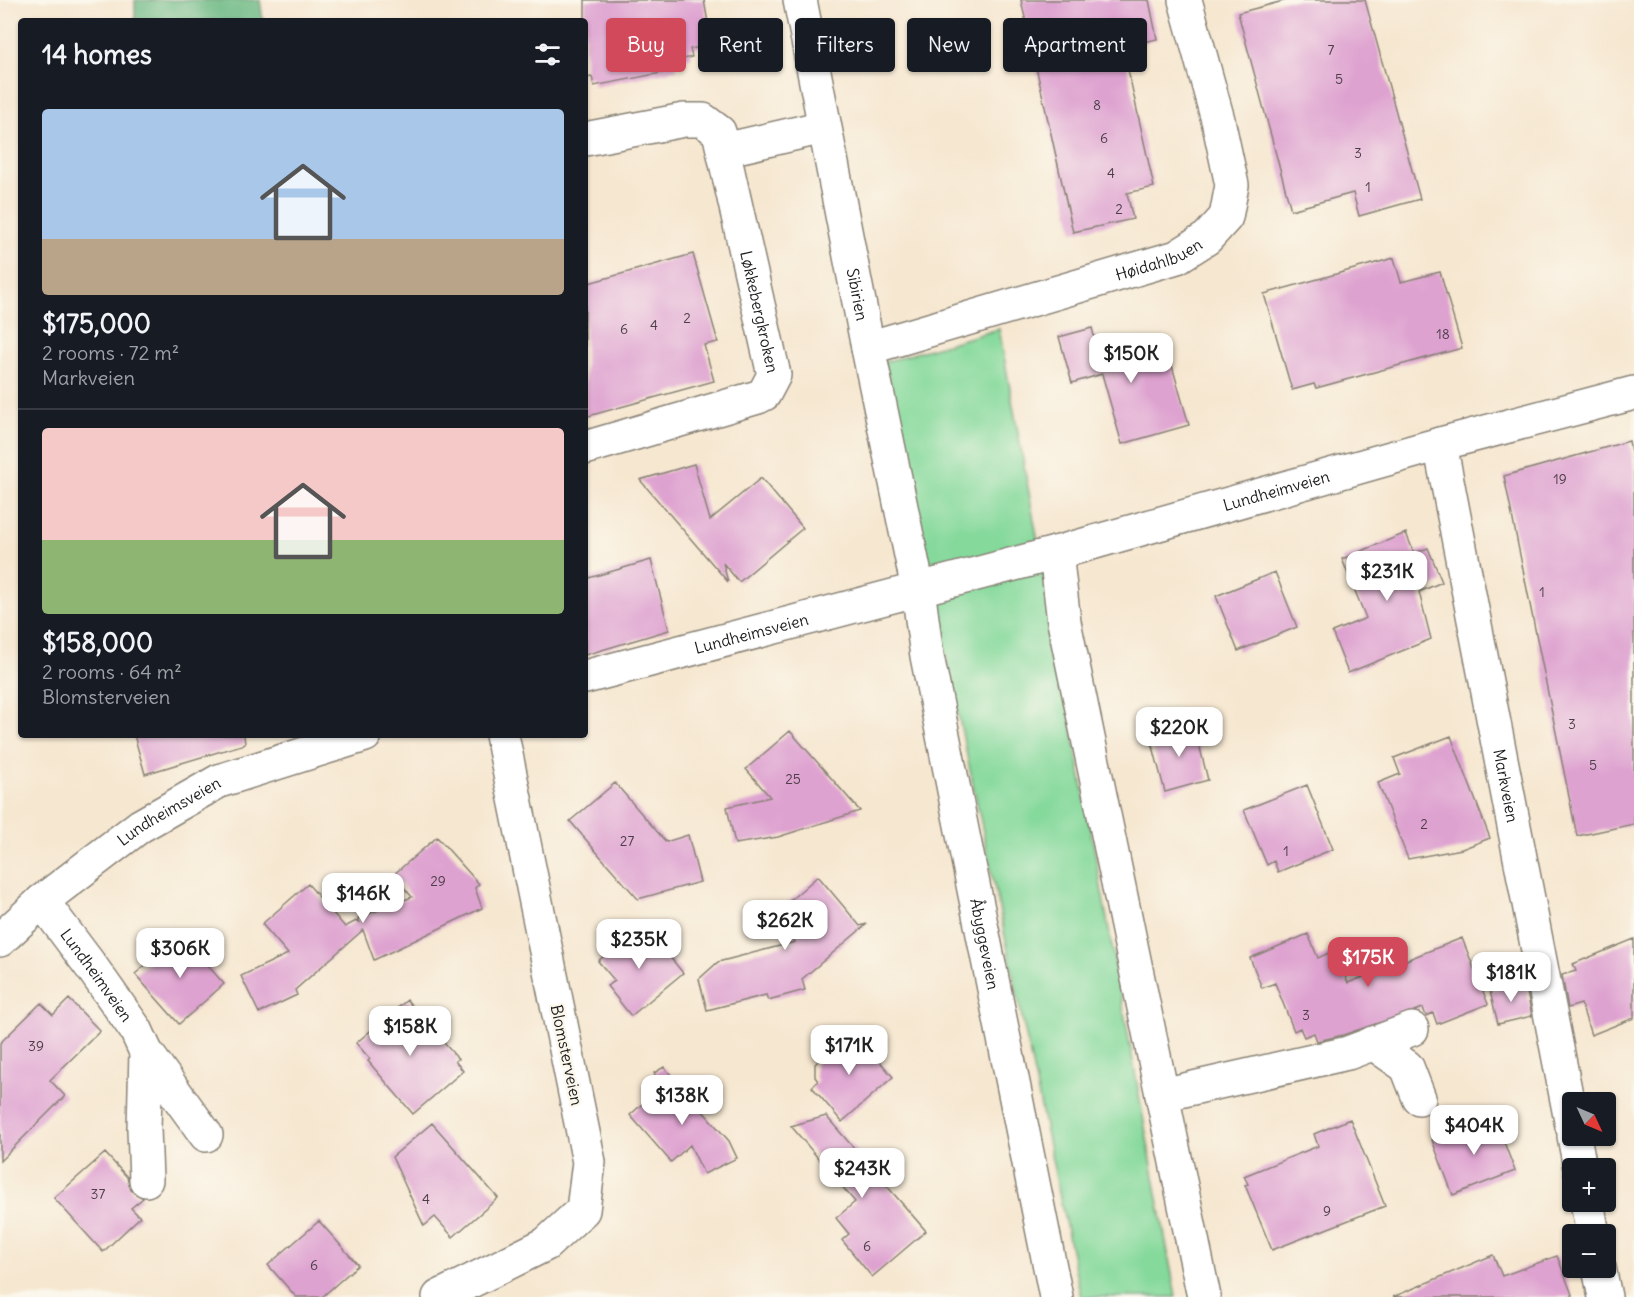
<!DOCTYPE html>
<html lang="en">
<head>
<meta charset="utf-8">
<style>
	:root { --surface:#171b24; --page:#20242c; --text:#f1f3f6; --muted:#9ea1a6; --line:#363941; --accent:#d1495b }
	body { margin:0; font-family:Delius,sans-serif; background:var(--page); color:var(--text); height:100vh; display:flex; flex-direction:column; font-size:22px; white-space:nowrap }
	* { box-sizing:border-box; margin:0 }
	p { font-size:20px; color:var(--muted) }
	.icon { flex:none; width:33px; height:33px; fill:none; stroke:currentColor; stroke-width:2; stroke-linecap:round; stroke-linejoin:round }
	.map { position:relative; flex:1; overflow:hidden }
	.side { position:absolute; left:18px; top:18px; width:570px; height:720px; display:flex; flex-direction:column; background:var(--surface); border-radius:6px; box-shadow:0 2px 4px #0004 }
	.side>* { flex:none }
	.guide { position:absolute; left:606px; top:18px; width:570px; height:54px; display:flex; gap:12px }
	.needle { width:39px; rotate:134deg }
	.tools { position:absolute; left:1562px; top:1092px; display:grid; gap:12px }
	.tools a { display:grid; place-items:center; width:54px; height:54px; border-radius:6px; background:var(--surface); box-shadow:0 2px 4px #0004; font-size:30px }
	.price { position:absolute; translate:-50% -51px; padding:0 14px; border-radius:12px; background:#fff; color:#222; font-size:20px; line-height:39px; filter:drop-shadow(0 2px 3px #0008) }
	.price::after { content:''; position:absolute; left:50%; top:36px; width:18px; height:14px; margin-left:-9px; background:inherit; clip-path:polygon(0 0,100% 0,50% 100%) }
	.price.on { background:var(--accent); color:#fff }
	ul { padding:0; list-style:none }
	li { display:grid; align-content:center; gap:12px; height:318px; padding:0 24px }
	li+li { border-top:2px solid var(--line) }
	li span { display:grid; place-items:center; height:186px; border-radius:6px; color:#555 }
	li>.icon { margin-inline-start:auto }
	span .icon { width:108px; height:108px; fill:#fffc; stroke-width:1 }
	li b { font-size:26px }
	h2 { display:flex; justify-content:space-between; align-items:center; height:72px; padding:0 24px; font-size:26px }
	.tag { padding:0 21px; border-radius:6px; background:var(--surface); box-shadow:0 2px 4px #0004; font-size:21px; line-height:54px }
	.tag.on { background:var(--accent); color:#fff }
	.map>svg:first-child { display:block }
	.green { fill:#85d99b; stroke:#507a5c; stroke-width:1.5 }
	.forest { fill:#6cb983; stroke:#446a50; stroke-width:1.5 }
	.building { fill:#dea2d0 }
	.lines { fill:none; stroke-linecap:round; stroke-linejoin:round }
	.minor-casing { stroke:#898276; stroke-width:36 }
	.minor { stroke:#fff; stroke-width:33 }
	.labels { text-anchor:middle; stroke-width:5; stroke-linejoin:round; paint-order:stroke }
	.number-label { font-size:14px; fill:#4c3e49 }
	.street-label { font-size:16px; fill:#1c1c1c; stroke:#fbf7ec }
</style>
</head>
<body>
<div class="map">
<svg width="1634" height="1297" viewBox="0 0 1634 1297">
	<rect width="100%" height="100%" fill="#fbf7ec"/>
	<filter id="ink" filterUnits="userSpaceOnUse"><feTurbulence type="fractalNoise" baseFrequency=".0167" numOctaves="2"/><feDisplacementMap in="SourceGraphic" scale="12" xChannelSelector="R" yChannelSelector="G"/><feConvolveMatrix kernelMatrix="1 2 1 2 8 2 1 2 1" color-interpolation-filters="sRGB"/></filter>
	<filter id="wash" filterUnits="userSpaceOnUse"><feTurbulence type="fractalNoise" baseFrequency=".008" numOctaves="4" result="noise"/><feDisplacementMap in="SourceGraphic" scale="24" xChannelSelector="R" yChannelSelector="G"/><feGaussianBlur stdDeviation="1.35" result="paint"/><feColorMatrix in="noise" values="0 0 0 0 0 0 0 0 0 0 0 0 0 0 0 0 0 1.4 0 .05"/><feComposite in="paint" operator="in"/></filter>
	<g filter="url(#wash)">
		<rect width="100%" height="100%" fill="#f6e7d0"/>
		<path class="green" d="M999,329l177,968h-95l-197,-935z"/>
		<path class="forest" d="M135,0h125l3,21h-128z"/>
		<g id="blocks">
			<path class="building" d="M585,0h119l8,45 -22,4 2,8 -17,4 2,9 -83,16 -2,-9 -7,1z
				M1021,0h128l8,39 -34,8 31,140 -27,6 6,26 -60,13z
				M1287,0h78l55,199 -61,17 -6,-23 -62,17 -53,-197z
				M693,254l25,88 -14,3 10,36 -129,36v-133z
				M1394,258l7,24 39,-10 22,76 -146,40 -2,-4 -22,6 -28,-96z
				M1092,328l7,28 65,-18 25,87 -67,19 -20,-70 -30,9 -13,-46z
				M1629,441l5,26v357l-57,12 -73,-360z
				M694,464l16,56 51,-42 42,50 -64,54 -16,-19 5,19 -88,-102z
				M1406,533l8,20 14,-5 14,34 -23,10 12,47 -83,34 -16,-41 34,-14 -24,-59z
				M651,560l18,70 -84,25v-76z
				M1275,572l22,55 -59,24 -22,-55z
				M1194,724l14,56 -43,12 -15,-57z
				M790,731l70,80 -82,26 -43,7 -8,-37 43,-10 -24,-28z
				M134,735h110l1,9 -100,30z
				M1451,736l39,102 -28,11 -54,10 -30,-76 22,-9 -6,-16z
				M615,783l51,59 22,-7 12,47 -62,17 -38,-43 -30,-35z
				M1307,785l26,64 -55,23 -4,-11 -7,4 -23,-55z
				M437,837l42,47 -4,4 7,20 -108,52 -11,-30 -68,60 2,5 -38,18 -18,-37 47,-22 -26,-30 46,-40 37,43 13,-7 2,3 -2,-5 54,-21 -19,-22z
				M818,876l42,50 7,-2 -65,55 3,11 -37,10 -2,-5 -59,15 -8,-31 19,-17 77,-20 -16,-19v-13z
				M643,924l40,49 -52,43 -24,-30 8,-5 -17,-20z
				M1308,934l10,24 17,-8 13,33 114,-45 26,66 -51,20 -4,-11 -7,3 -3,-8 -80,27 -26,6 -3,-8 -10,4 -4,-9 -6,3 -19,-48 -13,5 -12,-30z
				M181,935l43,49 -45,40 -44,-50z
				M1634,939v79l-43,17 -10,-31 -13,4 -6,-33 14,-4 -3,-7z
				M1525,983l7,33 -34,8 -8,-33z
				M69,999l31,32 -50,49 15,16 -65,65v-118l41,-40 12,12z
				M407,1000l51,59 -3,2 8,10 -50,43 -45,-53 2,-2 -14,-16z
				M853,1030l40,47 -51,45 -30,-35 6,-6 -3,-4v-13z
				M664,1067l65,74 8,17 -33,16 -14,-29 -19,17 -41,-47 31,-28 -7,-14z
				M826,1116l100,115 -54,46 -30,-37 7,-6 -13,-16 19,-16 -64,-76z
				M1494,1116l21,55 -62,24 -21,-55z
				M1350,1119l35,87 -113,44 -27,-65 3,-1 -4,-8 74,-30 -4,-12z
				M432,1123l66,75 -45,39 -18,-20 -11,9 -32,-69z
				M105,1153l22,24 4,13 12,8 -12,10 9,9 -37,35 -49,-54z
				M319,1221l39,44 -36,32h-26l-28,-32z
				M1493,1255l9,21 55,-20 16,41h-180z"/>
		</g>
	</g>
	<g filter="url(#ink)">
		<use href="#blocks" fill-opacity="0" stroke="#898276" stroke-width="1.5"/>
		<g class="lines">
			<g class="minor-casing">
				<g id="minor">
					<path id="s1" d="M800,0l68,348 50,241 9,67 129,641"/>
					<path id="s2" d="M585,139l99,-19h19l16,12 55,243 -10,19 -6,3 -173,51"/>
					<path d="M724,150l100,-23"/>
					<path id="s3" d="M868,348l309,-91 30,-19 19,-21 6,-32 -14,-65 -33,-120"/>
					<path id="s4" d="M1440,444l132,682"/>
					<path d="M1056,553l8,69 140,675"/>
					<path id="s5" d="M585,677l471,-124 384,-109 194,-51"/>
					<path id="s6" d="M42,901l51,68 43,61 10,22 60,83"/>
					<path id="s7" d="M0,940l42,-39 98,-75 79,-45 146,-46"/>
					<path d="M1373,1043l34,24 12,31"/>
					<path d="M146,1052l-2,77 2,51"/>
					<path d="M1162,1095l186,-42 64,-24"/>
					<path d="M1574,1136l6,32"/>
					<path d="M1587,1202l6,32"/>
					<path d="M1599,1268l6,29"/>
					<path d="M439,1297l107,-53 37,-34 6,-48 -87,-427"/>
				</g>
			</g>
			<use href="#minor" class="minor"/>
		</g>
	</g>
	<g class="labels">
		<g class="number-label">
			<text x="1331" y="55">7</text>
			<text x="1339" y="84">5</text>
			<text x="1097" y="110">8</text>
			<text x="1104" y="143">6</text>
			<text x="1358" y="158">3</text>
			<text x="1111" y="178">4</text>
			<text x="1368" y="192">1</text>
			<text x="1119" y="214">2</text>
			<text x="687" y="323">2</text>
			<text x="654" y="330">4</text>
			<text x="624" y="334">6</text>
			<text x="1443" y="339">18</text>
			<text x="1560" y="484">19</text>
			<text x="1542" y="597">1</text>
			<text x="1572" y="729">3</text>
			<text x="1593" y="770">5</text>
			<text x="793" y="784">25</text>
			<text x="1424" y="829">2</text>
			<text x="627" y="846">27</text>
			<text x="1286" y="856">1</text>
			<text x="438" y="886">29</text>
			<text x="1306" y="1020">3</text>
			<text x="36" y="1051">39</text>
			<text x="98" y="1199">37</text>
			<text x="426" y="1204">4</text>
			<text x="1327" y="1216">9</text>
			<text x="867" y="1251">6</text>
			<text x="314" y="1270">6</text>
		</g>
		<g class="street-label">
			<text dy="6" stroke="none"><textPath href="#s3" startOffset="304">Høidahlbuen</textPath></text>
			<text dy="6" stroke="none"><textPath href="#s1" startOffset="300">Sibirien</textPath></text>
			<text dy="6" stroke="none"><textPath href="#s2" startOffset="324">Løkkebergkroken</textPath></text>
			<text dy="6" stroke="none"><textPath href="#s5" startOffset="716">Lundheimveien</textPath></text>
			<text dy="6" stroke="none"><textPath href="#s5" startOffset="172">Lundheimsveien</textPath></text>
			<text dy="6" stroke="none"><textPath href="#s4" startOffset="348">Markveien</textPath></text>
			<text dy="6" stroke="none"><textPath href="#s7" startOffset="213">Lundheimsveien</textPath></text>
			<text dy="6" stroke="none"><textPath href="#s1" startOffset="962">Åbyggeveien</textPath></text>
			<text dy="6" stroke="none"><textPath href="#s6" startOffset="92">Lundheimveien</textPath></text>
			<text transform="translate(567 1055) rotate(78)" y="6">Blomsterveien</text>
		</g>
	</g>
</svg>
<div class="tools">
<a><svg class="needle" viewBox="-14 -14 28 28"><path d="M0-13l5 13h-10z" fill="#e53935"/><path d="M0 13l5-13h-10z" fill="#9ea1a6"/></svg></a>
<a>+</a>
<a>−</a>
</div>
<b class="price" style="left:1131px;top:384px">$150K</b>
<b class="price" style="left:1387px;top:602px">$231K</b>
<b class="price" style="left:1179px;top:758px">$220K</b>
<b class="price" style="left:363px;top:924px">$146K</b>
<b class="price" style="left:785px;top:951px">$262K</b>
<b class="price" style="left:639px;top:970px">$235K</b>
<b class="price" style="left:180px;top:979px">$306K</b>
<b class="price on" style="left:1368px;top:988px">$175K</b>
<b class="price" style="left:1511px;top:1003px">$181K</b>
<b class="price" style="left:410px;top:1057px">$158K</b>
<b class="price" style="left:849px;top:1076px">$171K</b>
<b class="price" style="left:682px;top:1126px">$138K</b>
<b class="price" style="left:1474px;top:1156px">$404K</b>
<b class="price" style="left:862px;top:1199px">$243K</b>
<div class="guide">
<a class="tag on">Buy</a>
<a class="tag">Rent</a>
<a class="tag">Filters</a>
<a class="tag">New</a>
<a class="tag">Apartment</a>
</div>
<section class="side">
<h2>14 homes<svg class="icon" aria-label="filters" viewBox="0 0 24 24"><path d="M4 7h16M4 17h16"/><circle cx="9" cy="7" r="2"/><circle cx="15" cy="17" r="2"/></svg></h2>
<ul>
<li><span style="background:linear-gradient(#a9c7e8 70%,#b9a48a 0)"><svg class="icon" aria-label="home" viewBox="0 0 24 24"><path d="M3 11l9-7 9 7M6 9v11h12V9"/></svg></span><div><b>$175,000</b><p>2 rooms · 72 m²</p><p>Markveien</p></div></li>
<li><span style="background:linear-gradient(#f6c9c9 60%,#8fb573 0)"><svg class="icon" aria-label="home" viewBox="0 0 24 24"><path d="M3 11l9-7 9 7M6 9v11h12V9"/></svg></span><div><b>$158,000</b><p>2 rooms · 64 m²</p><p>Blomsterveien</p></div></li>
</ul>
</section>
</div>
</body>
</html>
